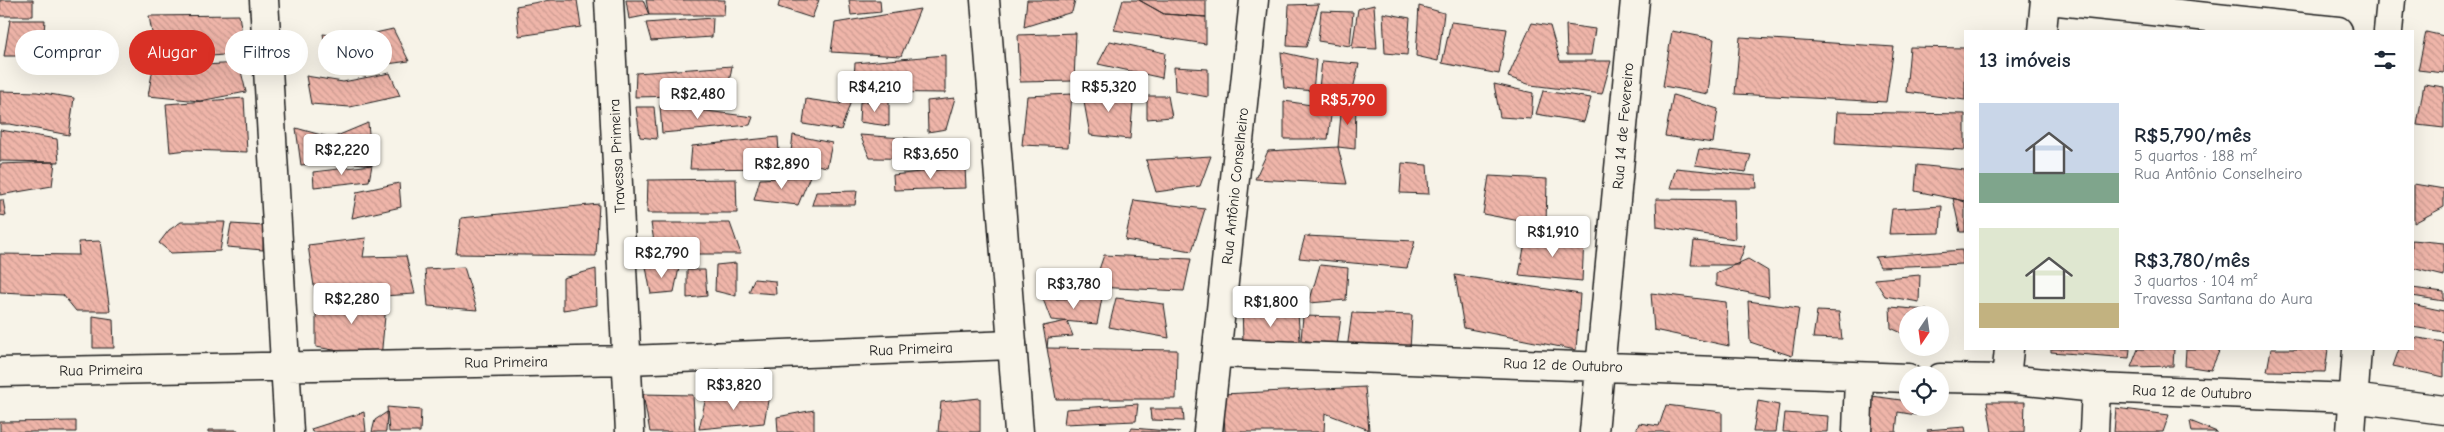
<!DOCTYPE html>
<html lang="pt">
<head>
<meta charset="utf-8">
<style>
	:root { --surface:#fff; --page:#f2f2f3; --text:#1f2937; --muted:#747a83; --accent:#d93025 }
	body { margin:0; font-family:"Comic Neue",sans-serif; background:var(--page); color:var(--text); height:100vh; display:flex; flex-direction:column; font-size:19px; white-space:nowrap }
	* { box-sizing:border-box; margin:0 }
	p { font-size:16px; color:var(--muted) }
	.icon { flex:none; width:28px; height:28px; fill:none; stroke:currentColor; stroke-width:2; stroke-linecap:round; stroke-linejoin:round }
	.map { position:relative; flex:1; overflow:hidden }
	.details { position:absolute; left:1964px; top:30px; width:450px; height:320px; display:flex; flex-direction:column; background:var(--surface); border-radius:0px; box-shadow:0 5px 20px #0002 }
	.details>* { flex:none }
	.hud { position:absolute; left:15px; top:30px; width:475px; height:45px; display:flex; gap:10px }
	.needle { width:32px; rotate:193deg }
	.tools { position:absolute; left:1899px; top:306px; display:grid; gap:10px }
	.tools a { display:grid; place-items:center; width:50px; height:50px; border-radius:50%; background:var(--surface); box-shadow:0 5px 20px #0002; font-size:25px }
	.price { position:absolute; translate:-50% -42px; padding:0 11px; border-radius:5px; background:#fff; color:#222; font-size:16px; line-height:32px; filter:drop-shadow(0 1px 2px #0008) }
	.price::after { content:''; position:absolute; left:50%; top:30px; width:15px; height:11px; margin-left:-8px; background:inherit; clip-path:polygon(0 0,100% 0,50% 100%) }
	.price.current { background:var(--accent); color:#fff }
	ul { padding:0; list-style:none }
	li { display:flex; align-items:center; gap:15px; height:125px; padding:0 15px }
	li span { display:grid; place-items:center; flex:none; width:140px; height:100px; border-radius:0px; color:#555 }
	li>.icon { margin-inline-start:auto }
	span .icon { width:60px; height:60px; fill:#fffc; stroke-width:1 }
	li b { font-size:21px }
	h2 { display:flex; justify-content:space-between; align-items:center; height:60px; padding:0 15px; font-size:21px }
	.chip { padding:0 18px; border-radius:22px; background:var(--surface); box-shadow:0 5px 20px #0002; font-size:18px; line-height:45px }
	.chip.current { background:var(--accent); color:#fff }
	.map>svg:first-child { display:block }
	.building { fill:url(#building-back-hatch); stroke:#1c1c1c }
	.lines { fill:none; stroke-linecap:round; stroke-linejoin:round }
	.minor-casing { stroke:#1c1c1c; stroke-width:31 }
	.tertiary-casing { stroke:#1c1c1c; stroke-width:31 }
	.minor { stroke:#f7f3e8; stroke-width:28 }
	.tertiary { stroke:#f7f3e8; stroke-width:28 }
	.labels { text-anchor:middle; stroke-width:5; stroke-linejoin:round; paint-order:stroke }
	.street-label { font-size:15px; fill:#1c1c1c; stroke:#f7f3e8 }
</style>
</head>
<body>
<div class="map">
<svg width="2444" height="432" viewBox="0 0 2444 432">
	<defs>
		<pattern id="building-back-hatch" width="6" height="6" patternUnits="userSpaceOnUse" patternTransform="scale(1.25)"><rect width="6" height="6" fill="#efb5a9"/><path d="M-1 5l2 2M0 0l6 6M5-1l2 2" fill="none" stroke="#cc9b91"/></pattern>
	</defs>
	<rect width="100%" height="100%" fill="#f7f3e8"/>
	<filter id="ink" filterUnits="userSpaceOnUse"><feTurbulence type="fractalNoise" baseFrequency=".02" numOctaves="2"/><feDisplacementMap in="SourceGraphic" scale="10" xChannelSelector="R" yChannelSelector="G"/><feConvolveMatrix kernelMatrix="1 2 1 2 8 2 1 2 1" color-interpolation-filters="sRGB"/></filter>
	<g filter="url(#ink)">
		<path class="building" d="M0,0h33v16h-33z
			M550,0h27l4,27 -62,9 -3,-30z
			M626,0h17l6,15 -20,4z
			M646,0h79l-1,15h-75z
			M780,0h39l-7,18 -34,-11z
			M849,0h31l1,12 -30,3z
			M1027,0h48l-3,12 -48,15z
			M1123,0h16l25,14 42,3v27l-92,-14z
			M1139,0h67v17l-42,-3z
			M1319,4l-13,43 -19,-1 2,-41z
			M1374,5l3,44 -25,-1 6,-39z
			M1419,6l25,7 -6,48 -22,-5z
			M920,9l-19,47 -70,-4 4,-29z
			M1321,11l32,1 -3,34 -32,-5z
			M1383,13l27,5 -3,37 -22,-2z
			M239,15l6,38 -88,8 -8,-45z
			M713,18l-1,19 -61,4 -5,-18z
			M10,20h35l-3,36h-38z
			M1451,22l56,7 -8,45 -57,-11z
			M1532,23l18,3 10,35h51l-9,33 -71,-9 -23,-8z
			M1566,25l29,4 -4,26h-24z
			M393,29l16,32 -79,11 -7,-38 30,4z
			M1672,31l42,8 -6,55 -45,-8z
			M2426,32l18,4v37l-26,-3z
			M1076,33l-2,48 -54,1 -2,-47z
			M1740,37l154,10 -8,55 -151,-8z
			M1110,41l55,12 -3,25 -64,-14z
			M1910,47l55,1v52l-59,-8z
			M1281,52l35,8 -3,31 -29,-3z
			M945,55v38l-92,-1 2,-29z
			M1322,61l37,3 -6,25 -34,-1z
			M239,63l7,29 -46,9 -52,-5 5,-28z
			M732,66l-5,29 -92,2 1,-24z
			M1174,67l34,2v28l-33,-6z
			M390,73l10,23 -50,11 -39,-3 -5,-28 37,6z
			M1494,84l39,9 -2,26 -31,-2z
			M2424,84l20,3v41l-27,-3z
			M0,91l37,1 37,6 -5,37 -59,-11h-10z
			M1082,91h52l-4,48 -40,-4z
			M1543,91l48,7 -7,24 -48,-8z
			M1072,94l-4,53 -46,-2 5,-49z
			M1673,95l45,14 -5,34 -48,-7z
			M1147,96h21l4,21 -25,2z
			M244,98l3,54 -59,-2 -18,2 -4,-48z
			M852,98l-11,32 -38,-6 3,-25 34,5z
			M955,98l-9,31 -18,3 -1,-31z
			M889,100v26l-30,-4 1,-20z
			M1356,100l-1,49 -17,-2 4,-44z
			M1284,101l48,7 -4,31h-44z
			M660,105l93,12 -3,8 -88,8z
			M636,107h18l3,32 -17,-2z
			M1837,112l128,2v36l-130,-7z
			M368,123l4,42 -34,-4 -37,4 -5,-37 36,10z
			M0,130l57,9 2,23 -59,-1z
			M793,135l39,8 -5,24 -37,-7z
			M860,135l101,7 -1,17 -90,-1z
			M778,137l2,31 -90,1 2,-23z
			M1338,147l9,37 -92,-5 13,-28z
			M1699,149l52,6 -5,17 -51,-7z
			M1211,156l-11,30 -44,6 -10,-32z
			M55,162l-3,24 -52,9v-31z
			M1402,163l25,2 2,29 -29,-1z
			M372,165l-3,16 -55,6 -1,-15z
			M1917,165l48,5v31l-50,-10z
			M965,167l1,21 -72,2 -1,-15z
			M1676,168l80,8 1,12h-87z
			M810,176l-12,29 -44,-5 6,-21z
			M1489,176l58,3 -1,47 -63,-12z
			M736,179l1,34h-90l1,-33z
			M399,183l2,24 -49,11 5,-26z
			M2414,184l30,5v18l-30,16z
			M857,191l-2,14h-43l4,-13z
			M1953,198l12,4v30h-5z
			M1656,199l78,1 1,39 -78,-12z
			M0,200h3l3,16 -6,-1z
			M1134,200l71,9 -13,42 -67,-11z
			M599,204l-3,52 -140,-2 5,-36z
			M1942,206l-2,27 -51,1 3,-25z
			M181,222h44l-5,29 -49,2 -12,-10 10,-13z
			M651,223h79l11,31h-85z
			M231,224l33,2 -1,24 -36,-3z
			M1305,236l110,5 -8,27 -108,-10z
			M1526,237l58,1 -2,43 -63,-6z
			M366,238l-3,19 43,-1 9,38 -99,6 -8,-55z
			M2412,240l32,3v33l-32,-8z
			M100,241l10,70h-34l-13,-16 -63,-3v-38l79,1 -1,-13z
			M1694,241l51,5 -7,19h-47z
			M1962,250l1,14 -83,3 -5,-10z
			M1104,255l87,4 -7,32 -91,-4z
			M1748,259l20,12 1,26 -53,-11v-13z
			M736,263v33l-21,-5 1,-26z
			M1320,265l28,3 -2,32 -37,3z
			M464,267l13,43 -49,-4 -3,-37z
			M646,267l33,1 -5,24 -23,2z
			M596,269l1,36 -34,5v-32z
			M687,270h18l2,26 -20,2z
			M1455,275l125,19 -4,56 -112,-22z
			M1920,275l-1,27 -34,-6 -11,-17z
			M754,279l21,2 1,13 -27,-2z
			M2412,288l32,4v9l-32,-5z
			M1651,293l75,9 3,44 -75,-16z
			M387,295l-6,63 -65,-11v-47z
			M1102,298l-5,26 -46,-4 -8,-21z
			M1116,298l48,6 5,34 -60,-11z
			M1748,301l51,7 -7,48 -42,-14z
			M1242,303l56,11 3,39 -58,-11z
			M2412,304l32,7v21l-32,-5z
			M1890,307l37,3v5h-19v21l-17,-8z
			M1817,311l22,1 3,27 -29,-1z
			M1352,313l60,2 -2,35 -63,-1z
			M93,316l20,3 1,29h-21z
			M1303,316l38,1 -4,29 -36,-6z
			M1067,321l6,15 -25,2 -1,10 -4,-22z
			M2412,337l32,5v35l-51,-11 6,-17h13z
			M1047,348l130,2 -1,49h-120z
			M2051,349h79l-1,9 -78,-6z
			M2138,349h36l-1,17 -42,1z
			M2186,349h34l-9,21 -26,-4z
			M2271,349h57l-3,23 -58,-1z
			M1365,387l4,43 -44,-17 -1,19h-99l-2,-38z
			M643,394l50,1 2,37h-45z
			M769,395l-5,28 -65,6 7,-32z
			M1872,396l36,5v7h9l-1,7 -18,-3 -2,20h-30z
			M980,398v34h-42l3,-30z
			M1758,401l21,4 -4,27h-22z
			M1987,402h38l-1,30h-32z
			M1138,404l-2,17 -72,3 2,-15z
			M1666,405l56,7v20h-86l3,-9 20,3z
			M387,407l34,3 -1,22h-31z
			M2116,408l53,7 -6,17h-49z
			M1150,409h33l1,12 -33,-1z
			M814,410v22h-36l-1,-15z
			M364,412l2,20h-54l-1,-3z
			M387,412l-1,20h-14l3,-12z
			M1785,413l43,3 -1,16h-44z
			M76,421v11h-76v-10z
			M2190,421l27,11h-25z
			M1965,427l1,5h-38l-1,-2z
			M1132,428l48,4h-50z
			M208,430h30l-1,2h-29z"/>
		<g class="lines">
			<g class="minor-casing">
				<path id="minor" d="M264,0l25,432
					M609,0l21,432
					M2049,0l289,31
					M2042,31l3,-31
					M2388,31l3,-31
					M1218,353l690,25
					M0,372l627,-12 385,-15
					M1940,378l66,1 90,9 256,10 92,12
					M2006,379l3,-30
					M1208,432l46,-432
					M1594,432l41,-432
					M1857,432l2,-54
					M2094,432l2,-44
					M2351,432l6,-83"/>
			</g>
			<g class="tertiary-casing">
				<path id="tertiary" d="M985,0l34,432"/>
			</g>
			<use href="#minor" class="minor"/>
			<use href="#tertiary" class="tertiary"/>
		</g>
	</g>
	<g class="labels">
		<g class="street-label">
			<text transform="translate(1623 126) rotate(-85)" y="5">Rua 14 de Fevereiro</text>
			<text transform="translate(617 156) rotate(-93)" y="5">Travessa Primeira</text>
			<text transform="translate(1235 186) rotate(-84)" y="5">Rua Antônio Conselheiro</text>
			<text transform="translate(911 349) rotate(-2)" y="5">Rua Primeira</text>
			<text transform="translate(506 362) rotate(-1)" y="5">Rua Primeira</text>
			<text transform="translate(1563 365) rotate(2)" y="5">Rua 12 de Outubro</text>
			<text transform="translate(101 370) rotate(-1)" y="5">Rua Primeira</text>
			<text transform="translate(2192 392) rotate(2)" y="5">Rua 12 de Outubro</text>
		</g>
	</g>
</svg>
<div class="tools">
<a><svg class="needle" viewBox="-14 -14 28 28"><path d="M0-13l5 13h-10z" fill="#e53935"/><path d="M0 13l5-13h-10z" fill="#747a83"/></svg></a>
<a><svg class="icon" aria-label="locate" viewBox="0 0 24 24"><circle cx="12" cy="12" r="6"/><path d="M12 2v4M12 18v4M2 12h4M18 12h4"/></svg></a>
</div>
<b class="price" style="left:875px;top:113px">R$4,210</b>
<b class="price" style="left:1109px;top:113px">R$5,320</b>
<b class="price" style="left:698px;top:120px">R$2,480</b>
<b class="price current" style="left:1348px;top:126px">R$5,790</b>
<b class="price" style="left:342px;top:176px">R$2,220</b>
<b class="price" style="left:931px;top:180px">R$3,650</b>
<b class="price" style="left:782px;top:190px">R$2,890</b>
<b class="price" style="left:1553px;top:258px">R$1,910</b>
<b class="price" style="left:662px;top:279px">R$2,790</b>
<b class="price" style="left:1074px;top:310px">R$3,780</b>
<b class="price" style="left:352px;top:325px">R$2,280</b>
<b class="price" style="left:1271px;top:328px">R$1,800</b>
<b class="price" style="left:734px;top:411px">R$3,820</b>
<div class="hud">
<a class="chip">Comprar</a>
<a class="chip current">Alugar</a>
<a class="chip">Filtros</a>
<a class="chip">Novo</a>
</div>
<section class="details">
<h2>13 imóveis<svg class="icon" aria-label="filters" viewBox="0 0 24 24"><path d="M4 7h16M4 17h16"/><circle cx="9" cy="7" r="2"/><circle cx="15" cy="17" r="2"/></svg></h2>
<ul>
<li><span style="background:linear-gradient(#c9d6e8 70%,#7fa58c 0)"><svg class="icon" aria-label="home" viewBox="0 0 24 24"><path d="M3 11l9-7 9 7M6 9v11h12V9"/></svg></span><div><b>R$5,790/mês</b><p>5 quartos · 188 m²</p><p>Rua Antônio Conselheiro</p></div></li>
<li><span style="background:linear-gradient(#dfe7d0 75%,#c2b280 0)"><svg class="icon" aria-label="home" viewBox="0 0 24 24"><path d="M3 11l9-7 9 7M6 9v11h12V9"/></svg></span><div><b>R$3,780/mês</b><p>3 quartos · 104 m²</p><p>Travessa Santana do Aura</p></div></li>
</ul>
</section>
</div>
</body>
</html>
